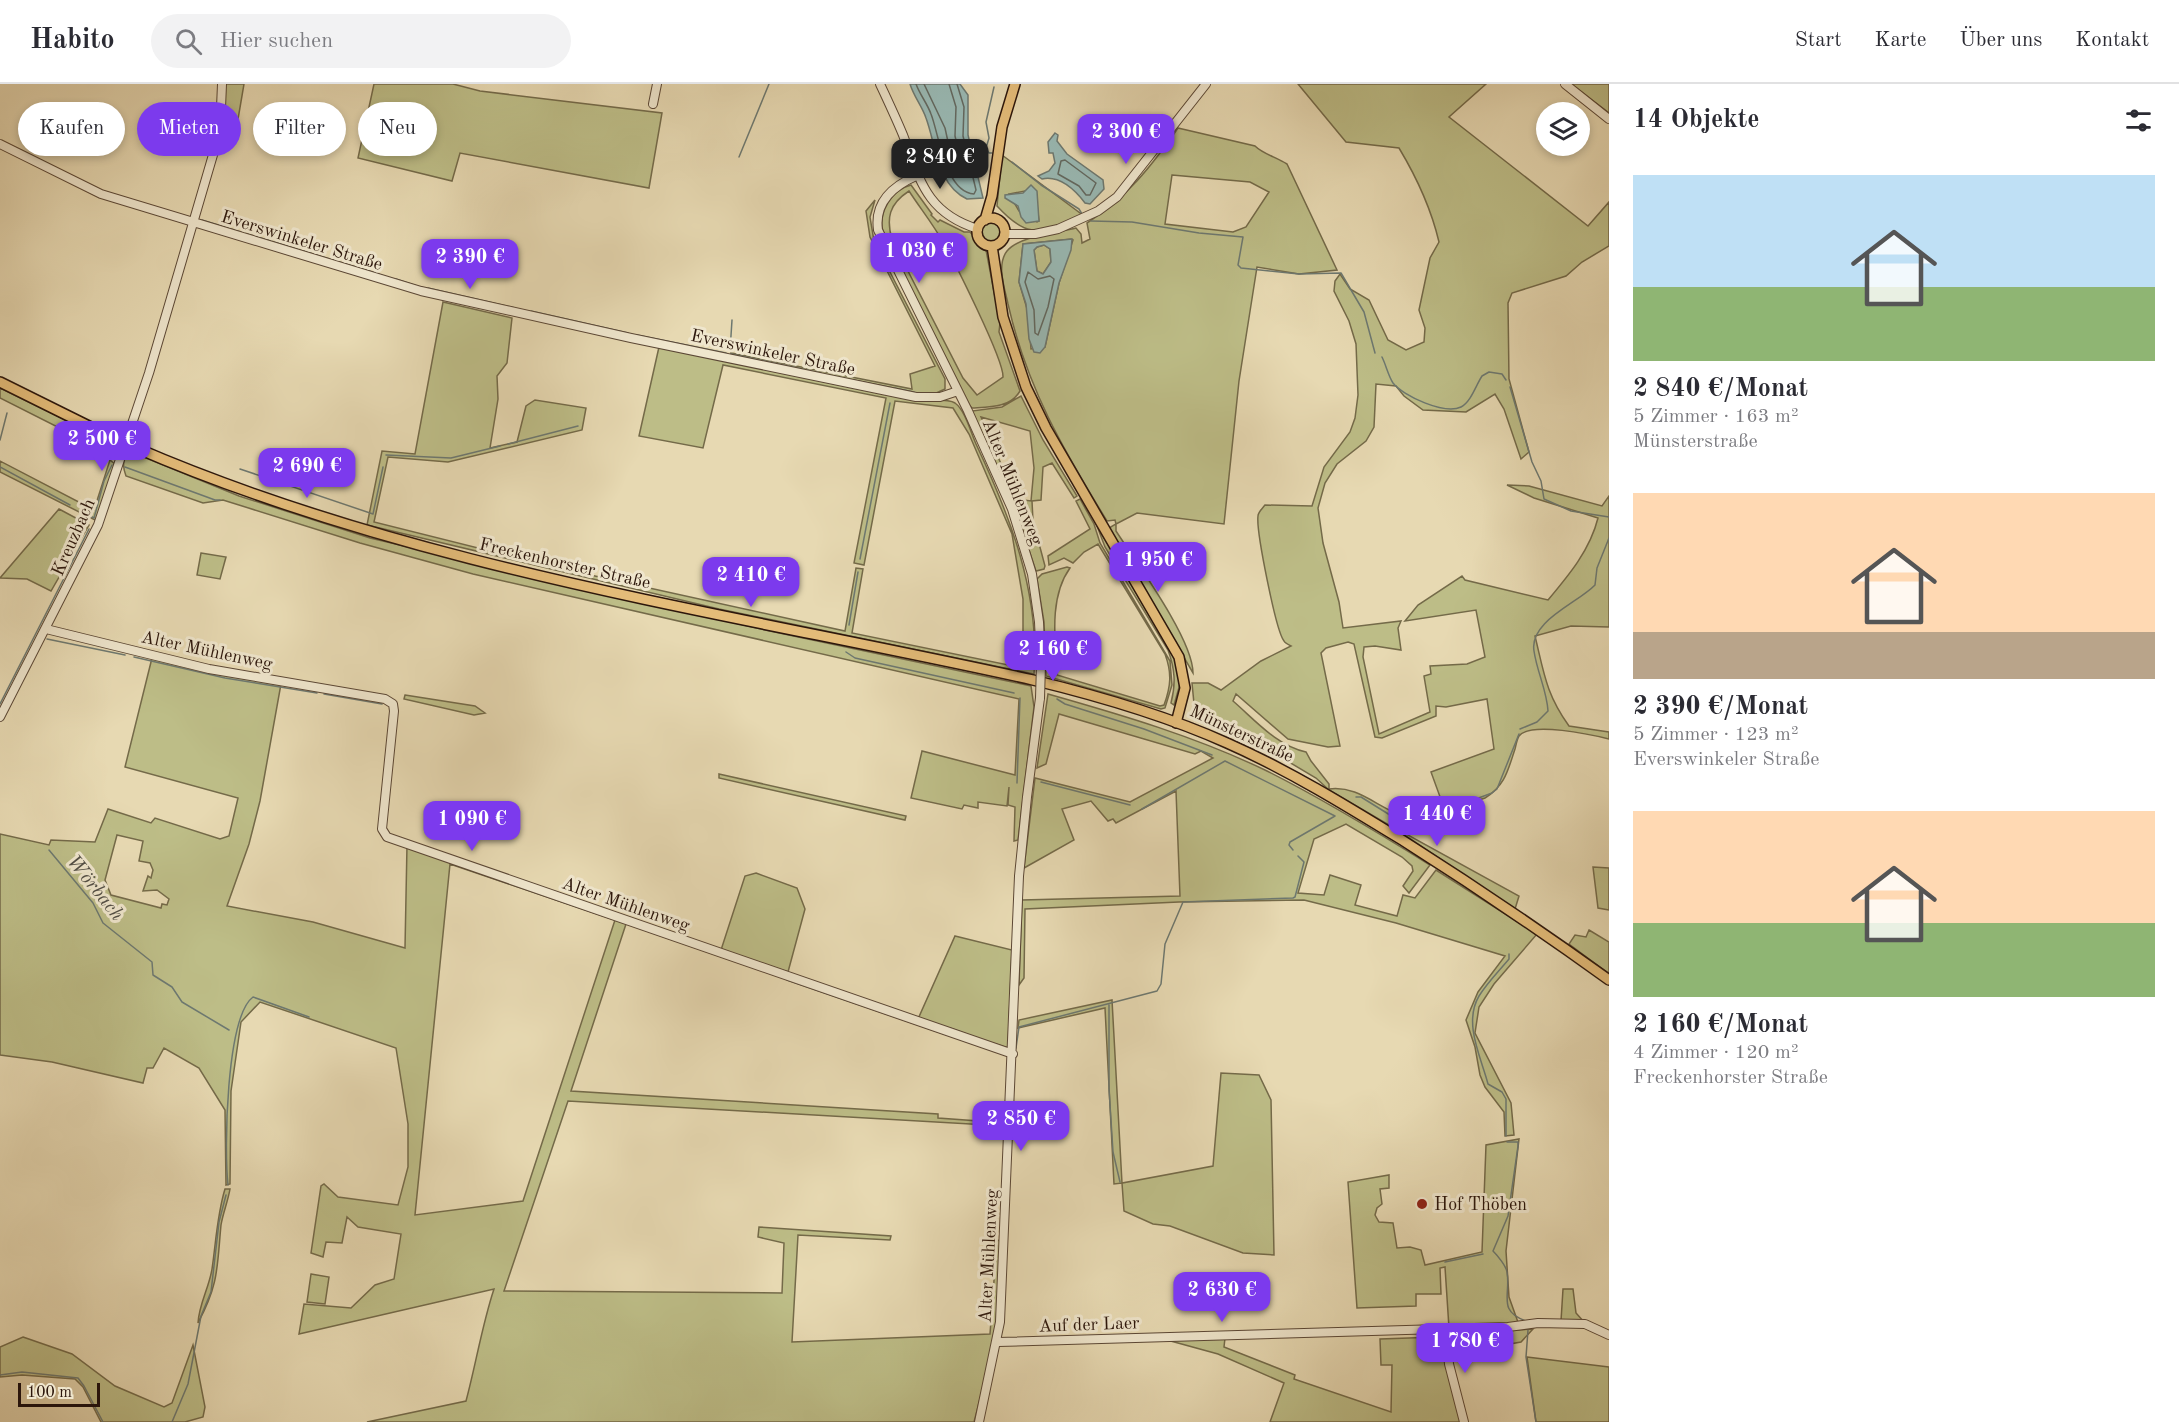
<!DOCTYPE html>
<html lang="de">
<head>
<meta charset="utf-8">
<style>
	:root { --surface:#fff; --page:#f2f2f3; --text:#2b2b33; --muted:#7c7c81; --line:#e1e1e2; --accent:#7c3aed }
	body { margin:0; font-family:"Old Standard TT",serif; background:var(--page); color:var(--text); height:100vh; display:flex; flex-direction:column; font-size:22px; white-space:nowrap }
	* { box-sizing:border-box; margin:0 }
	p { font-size:20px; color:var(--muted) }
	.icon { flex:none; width:33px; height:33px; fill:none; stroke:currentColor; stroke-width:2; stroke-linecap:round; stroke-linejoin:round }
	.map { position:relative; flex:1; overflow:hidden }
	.panel { display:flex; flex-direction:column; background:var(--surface); width:570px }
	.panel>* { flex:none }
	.banner { position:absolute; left:18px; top:18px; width:570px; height:54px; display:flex; gap:12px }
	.buttons { position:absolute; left:1536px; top:18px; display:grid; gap:12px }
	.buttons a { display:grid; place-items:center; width:54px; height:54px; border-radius:50%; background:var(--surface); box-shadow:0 3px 9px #0003; font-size:30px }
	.scale { position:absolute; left:18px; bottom:15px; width:82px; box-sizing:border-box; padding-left:6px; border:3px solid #2c160b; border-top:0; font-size:16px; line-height:21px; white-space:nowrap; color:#2c160b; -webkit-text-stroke:4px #efe6cd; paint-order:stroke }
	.price { position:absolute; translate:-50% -51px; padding:0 14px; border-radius:12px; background:var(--accent); color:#fff; font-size:20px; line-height:39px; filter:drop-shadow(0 2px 3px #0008) }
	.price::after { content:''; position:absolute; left:50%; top:36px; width:18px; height:14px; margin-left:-9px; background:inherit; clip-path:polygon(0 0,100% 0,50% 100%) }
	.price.on { background:#222; color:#fff }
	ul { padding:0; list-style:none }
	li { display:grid; align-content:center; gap:12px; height:318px; padding:0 24px }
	li span { display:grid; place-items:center; height:186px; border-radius:0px; color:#555 }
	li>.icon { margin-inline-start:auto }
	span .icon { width:108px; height:108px; fill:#fffc; stroke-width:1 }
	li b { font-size:26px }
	h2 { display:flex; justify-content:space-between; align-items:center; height:72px; padding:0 24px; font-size:26px }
	.chip { padding:0 21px; border-radius:27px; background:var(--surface); box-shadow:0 3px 9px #0003; font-size:21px; line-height:54px }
	.chip.on { background:var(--accent); color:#fff }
	header { display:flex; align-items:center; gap:36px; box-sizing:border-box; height:84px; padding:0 30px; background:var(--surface); border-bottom:2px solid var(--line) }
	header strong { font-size:28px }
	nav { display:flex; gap:33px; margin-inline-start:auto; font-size:21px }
	.search { width:420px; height:54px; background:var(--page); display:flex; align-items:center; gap:15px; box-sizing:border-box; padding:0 21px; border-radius:33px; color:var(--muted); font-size:22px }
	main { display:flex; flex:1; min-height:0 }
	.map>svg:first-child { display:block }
	.green { fill:#bdbd87; stroke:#746a49; stroke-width:1.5; fill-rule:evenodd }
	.water { fill:#99b9b4; stroke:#6d7870; stroke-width:1.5; fill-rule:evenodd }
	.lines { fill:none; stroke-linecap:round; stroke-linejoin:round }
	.shore { stroke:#626860; stroke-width:1.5 }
	.stream { stroke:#6d7870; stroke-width:1.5 }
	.minor-casing { stroke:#5b4735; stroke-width:10 }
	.major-casing { stroke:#2c160b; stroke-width:12 }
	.minor { stroke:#efe6cd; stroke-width:8 }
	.major { stroke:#e4bc79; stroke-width:9 }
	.minor-bridge-casing { stroke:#5b4735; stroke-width:10; stroke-linecap:butt }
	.major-bridge-casing { stroke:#2c160b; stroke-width:12; stroke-linecap:butt }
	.minor-bridge { stroke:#efe6cd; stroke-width:8 }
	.major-bridge { stroke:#e4bc79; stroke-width:9 }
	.poi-dot { fill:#8f2418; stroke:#efe6cd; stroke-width:2 }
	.labels { text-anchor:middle; stroke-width:6; stroke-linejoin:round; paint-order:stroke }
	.street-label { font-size:18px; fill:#2c160b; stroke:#efe6cd }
	.poi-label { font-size:18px; fill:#2c160b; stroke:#efe6cd; text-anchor:start }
	.water-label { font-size:20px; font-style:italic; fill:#524f46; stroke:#efe6cd }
</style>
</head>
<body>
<header>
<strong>Habito</strong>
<div class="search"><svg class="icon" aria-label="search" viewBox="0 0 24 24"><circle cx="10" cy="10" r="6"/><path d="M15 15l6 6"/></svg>Hier suchen</div>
<nav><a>Start</a><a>Karte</a><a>Über uns</a><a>Kontakt</a></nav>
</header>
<main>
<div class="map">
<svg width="1609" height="1338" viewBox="0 0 1609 1338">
	<rect width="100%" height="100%" fill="#e7d9b2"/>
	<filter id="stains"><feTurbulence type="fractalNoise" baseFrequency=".00333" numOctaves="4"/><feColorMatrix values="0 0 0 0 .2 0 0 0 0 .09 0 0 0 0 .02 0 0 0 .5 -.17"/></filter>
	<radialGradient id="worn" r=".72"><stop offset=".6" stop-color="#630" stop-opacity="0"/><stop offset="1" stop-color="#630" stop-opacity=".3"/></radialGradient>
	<path class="green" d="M224,0h20l-8,47 -15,-3z
		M374,0h79l27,7 182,22 -13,75 -189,-35 -8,28 -94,-23z
		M1298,0h188l-37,33 139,109 21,-24v44l-27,16 -16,14 -54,17 -4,10 1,76 20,73 -8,7 -17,-50 -9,-15 -29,18 -43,-2 -19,-14 -8,-10 -20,-2 -2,43 -8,14 -29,23 -12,19 -7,25 5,35 16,59 4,26 58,-7 -3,7 3,22 -26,-4 -11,1 -1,10 16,77 51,-22 -6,-36 7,-2 -1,-8 37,-2 18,-7 -9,-47 -71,11 13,-16 44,-29 3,4 83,20c21,-25 42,-50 50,-82l-64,-20 -27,-13 22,1 73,20 7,-10v131l-38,-1 -36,10c9,37 11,58 34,90l40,6v7c-16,-4 -79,-18 -90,-3 -2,3 -3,9 -4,13 -7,21 -10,37 -30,49l-90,30 124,68 -4,13 -121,-81 -65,-38 -13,-12 -49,-29 -72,-35 -3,-31h16l13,7 40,-29 30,-15c-2,-1 -6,-3 -7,-5 -8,-10 -28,-110 -26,-125 0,-4 4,-7 7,-11l47,1 12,-39 26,-35 5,-14 3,-23 -2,-51 -7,-23 -15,-30 1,-10 5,-7 10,15 19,11 19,40 18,10 18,-8 1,-14 -6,-18 11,-52 9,-16c-8,-34 -22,-64 -40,-94l-53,-6zM1348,558l6,2 21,93 7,1 54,-22v-10l10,1 41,-8 7,50 -63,23 12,33 -36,12c-28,-7 -47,-32 -78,-28v-5l-18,-23 -5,-9c-29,-6 -51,-32 -73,-51l3,-7 52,45 40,8 12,-1 -19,-93 5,-5z
		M1571,0h38v29z
		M1178,44l77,18c8,8 21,11 32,18l50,106 -38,4 -42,-7 -18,114 -15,143 -87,-11 -21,11v7c20,31 77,108 77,142l-84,-145 7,-4 -1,-4 -8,1c-44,-72 -80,-133 -99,-217 -3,-15 -12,-39 -1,-53 12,-15 51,-18 69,-23l5,6 1,9 8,-4 -3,-16c40,-26 64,-56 91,-95zM1172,91l78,7 19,10 -23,35 -13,5 -68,-8zM1071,155l2,1 -14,43 -14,64 -14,2 -3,-37 -9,-30 4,-38z
		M1002,71l82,61c-43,14 -53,27 -87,-10zM1025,107l12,13 2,17 -2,1 -18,-11 -10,-17z
		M911,101l21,29 -1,1 7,7 2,-2 24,12h6l16,18 14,73 -1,9 21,59c-10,17 -31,16 -48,17l-5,-5 -84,-171c-5,-19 8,-42 28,-47zM909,107c11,17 24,33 34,51 11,19 61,118 60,135l-26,18 -14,-17 -71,-138c-6,-22 -3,-36 17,-49z
		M875,116l-5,17 4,24 71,138v10l-13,6 -17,-1 -184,-38v-3l181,36 -2,-15 25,-8 -65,-129 -4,-26z
		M980 148a11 11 0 1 1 22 0a11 11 0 1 1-22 0Z
		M1044,161l6,4 1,13 -8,12 -6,-3 -3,-21 3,-3z
		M443,218l69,16 -5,45 -10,13 1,23 -8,49 27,-6 9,-36 9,-6 51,8 -4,22 -134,32 -60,-5 -14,65 180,45 291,64 11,-63 7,1 -11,64 171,35v-69l-11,-65 -43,-100 -16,-26 -58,-7 -31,164 -10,-2 32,-165 -163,-33 -20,83 -64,-12 20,-89 260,53c10,1 28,-2 36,3 10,7 16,30 21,41 34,72 64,148 58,230l-315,-65 -352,-84 15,-74 33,3z
		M0,304l118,58 -7,8 -111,-56z
		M1021,312l22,44 34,56 -3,2 -22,-35 -9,4 -2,33 -9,1 1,20 12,45 -1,3 -8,2 -22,-66 -42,-94 30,-4zM981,333l49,14 4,37 -3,33 -15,-2z
		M129,367l110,45 131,42 395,92 266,56 3,21 -16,133 -4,1 1,-34 -7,-2 1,-18 -2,19 -29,-4v6l-14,-3 -2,4 -51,-11 11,-47 93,24 4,-76 -546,-125 -113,-31 -137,-43 -20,3 -77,-27c-4,-10 -3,-16 3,-25z
		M110,376l6,5 -19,56 -97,-49v-11l94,49z
		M1080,415l14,25 6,19 70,118 2,24 -7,23 -4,1 -115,-33 -2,-54 -7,-43 5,-5 25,-7 3,1c-21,29 -15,72 -13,107l103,31 4,-1c7,-19 8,-32 1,-51l-67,-110 -14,8 -11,11 -9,-5 -15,7 -1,-9 42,-27 -14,-28z
		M59,425l30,16 -38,66 -24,-12 -27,-1z
		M1097,442l77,128 6,30 -6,21 -3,-2c5,-19 4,-34 -3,-53l-63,-103z
		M201,469l25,4 -6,22 -23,-4z
		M152,574l129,26 -21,117 -11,43 -22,62 86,16 92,26 2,-103 220,76 -56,170 367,23v4l68,5 -1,3 -437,-25 -64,190 278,2 2,-50 -26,-6 1,-10 132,9 -1,4 -92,-5 -6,107 198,-8 7,-94 4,1 -6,100 -21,81h-607l99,-21c10,-37 16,-76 28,-112l-195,45 5,-30 47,4 24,-23 19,-6 7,-45 -43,-7 -11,-10 -5,26 -16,-1 -3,15 -12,-4 10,-67 3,-2 14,13 60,8 10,-38v-43l-12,-76 -136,-46 -19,20 -10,69 -1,93 -4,1 -1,-75 -26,-42 -35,-20 -11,20h-6l-4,15 -91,-21 -52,-7v-221l49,11 2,-5 44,2 13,-33 43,14 4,-5 65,21 9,-3 9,-38 -113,-31zM117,751l26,6 -4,20 11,2 3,7 -2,8 -3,-2 -5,15 14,-1 12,9 -2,6 -5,-1 -1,4 -50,-13 -6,-15zM450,780l165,56 -92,281 -108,14z
		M1048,610c74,21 149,43 219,77 56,28 110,61 163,94l-21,28 -6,-7 10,-15 -1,-5 -10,-9 -56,-33 -32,15 -16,54 26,2 6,-20 31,10 -6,20 42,11 6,-21 12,3 21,-28 101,64 -43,50 -15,23 -4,26 36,70 3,32 -9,1 -1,-24 -19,-25 -5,-12 -5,-28 -9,-27 12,-28 27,-36 -109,-33 -92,-23 -125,2 -154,7 -1,69 -5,7 3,-85 158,-4 -4,-105 -60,32 -3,-4 -5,2 -17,-20 -29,8 12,31 -50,28 11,-90 95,24 83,-44 -12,-7 -6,3 -136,-40 -13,50 -9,4z
		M405,611l70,11 10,7 -11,2 -70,-16z
		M719,690l187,42 -1,4 -186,-42z
		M1593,783l16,1v42l-11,-2z
		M756,789l41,15 8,21 -17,63 -67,-22 24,-74z
		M1589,846l20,12v32l-40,-30 6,-9 11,2z
		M955,852l57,14 -4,98 -90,-29z
		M1112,916l10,183 91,-17 8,-93 38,2 12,25 3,155 -31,-2 -73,-27 -17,-2 -29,-13 -2,-28 -8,1 -9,-176 -87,20 1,-8z
		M1519,1055l-13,112 3,46 10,28 -70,3 -4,-61 -5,1 1,26h-25v12l-59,2 -9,-126 41,-7v13l-9,1 2,15 -5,4 -2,7 4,7 14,1 4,25 13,-1 11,3 4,15 57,-13 4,-107z
		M225,1105h5c-2,12 -7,24 -9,36 -4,42 -2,59 -23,98 1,-19 11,-35 14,-54 4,-27 5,-54 13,-80z
		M311,1190l18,3 -4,27 -18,-2z
		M1563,1205h10l3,24 8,9 -23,-1z
		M1533,1245l-12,13 -68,12 -2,-20z
		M1444,1249l17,89h-191l14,-39 -66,-29 -51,-14 58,-2 -1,9 71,28 -1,4 97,33 1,-47h-11l-1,-26 58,-2 1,-3z
		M23,1253l49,17 43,32 49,21 8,-4 21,-58 12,62 -2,10 -18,5h-84l-18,-35 -8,-8 -53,-4 -22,2v-30z
		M1527,1273l82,10v55h-73z"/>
	<path class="water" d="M910,0h50l8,11v40l15,63 -16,1c-30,-14 -31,-54 -41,-81 -4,-12 -12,-21 -16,-34z
		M1055,49l3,2 -1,6 10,13 36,26 1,9 -14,15 -5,-1c-10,-13 -25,-28 -43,-24l-4,-3 11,-5 6,-8 -2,-10h-4l-1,-11z
		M1031,101l6,6 2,30 -13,2 -5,-6 -3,-11 -13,-8v-3l18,-2z
		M1072,155l-1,11 -12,33 -14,64 -5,6 -6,-1 -5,-13 -3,-35 -7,-22 4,-38zM1044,161l6,4 1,13 -8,12 -6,-3 -3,-21 3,-3z"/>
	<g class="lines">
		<path class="shore" d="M916,0c4,11 11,19 15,30 8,20 14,78 43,80l2,-4 -13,-54 1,-29 -7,-23
			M924,0l21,44 7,32 8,9 2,-3 -7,-30 1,-29 -7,-23
			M1065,76l31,23 -6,12h-4l-7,-9 -21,-12 3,-13z
			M1028,188l10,7 12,-3 4,3 -6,28 -10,28 -3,-2 -1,-23 -9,-28z"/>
		<path class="stream" d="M992,69h-3l-3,-5 3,-10 -3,-16 8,-35
			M739,73l30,-73
			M1012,78l29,23 38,24 3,5
			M202,136l177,54
			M1091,137l41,1 67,11 44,4 -5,28 3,3 58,6 42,-1 23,39 11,41
			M396,195l24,8
			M428,204l87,20
			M531,227l97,22
			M637,251l89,18
			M730,267l2,-31
			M731,270l90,19
			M1382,273c4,8 6,18 11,26 10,13 52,32 68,24 10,-5 15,-22 21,-31l7,-4 13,2 4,6
			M828,291l66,13
			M1510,303l22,75 9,19 3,18 27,12 38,6
			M895,304l19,4
			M0,356l7,-27
			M508,360l70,-18
			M386,371l65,3 49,-12
			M0,383l70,38
			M125,383l90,33h5
			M240,385l133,45 10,-47
			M84,429l10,5 10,-37 8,-16
			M860,475l30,-156
			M849,541l9,-53
			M47,555l78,16
			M846,568l9,6 159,35
			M134,573l91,21 92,15
			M324,610l58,10
			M1057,615l8,5 79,25 68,26
			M0,620l89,-175
			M1520,645l17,-7 11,-11c-1,-20 -11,-39 -14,-60 -5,-30 44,-48 61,-66l2,-17 12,-30
			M1041,698l89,23
			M1017,699l3,-85
			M1356,713h5l45,28 86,-32 5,-4 22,-55
			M1142,725l83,-48 110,55 -45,26 -1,3 4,5
			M49,766l44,53 10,20 49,39 1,13 19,12 10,15 47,28
			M647,847l130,45
			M787,896l160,55
			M1109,921v84l4,63 7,30
			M950,944l22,8
			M1016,964l3,-21 138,-36 4,-7 4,-40 18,-42 110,-4 2,-1 9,-35 -6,-6
			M1506,1052v-37l-4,-7 -14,-8c-7,-27 -25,-61 -9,-88 8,-13 20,-25 30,-37v-5
			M1507,1058h11v4l-10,70 -15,35c5,5 13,15 14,21 4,23 -10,39 19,49
			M228,1101c-4,-34 -2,-168 25,-188l56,20
			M1445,1178l38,-8
			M1528,1246l-2,27 10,65
			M0,1291l22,-3 56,6 6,8 19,36
			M172,1338l16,-38 13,-68 10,-24 8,-70 7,-27"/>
		<g class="minor-casing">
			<path id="minor" d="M880,0c8,17 16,34 23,51 17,45 23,78 75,94
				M1565,0l44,35
				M653,20l4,-20
				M0,60l101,50 320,97 210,47 285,59h24l18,-6
				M916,92c-23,10 -42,26 -38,54l90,181 44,98 20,65 7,48 2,43
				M1005,150h30l23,-5 40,-18 19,-14 89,-113
				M46,545l163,40 176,30 8,5 1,7 -12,118 5,8 626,217
				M0,633l98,-192 51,-152 71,-242 2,-47
				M1446,1245l3,35 15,58
				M998,1258l510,-15 30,-4 47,1 24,11
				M979,1338l21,-100 19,-446 8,-79 13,-99"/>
		</g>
		<g class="major-casing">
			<path id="major" d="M977 148a14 14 0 1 1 28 0a14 14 0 1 1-28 0Z
				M985,136l7,-24 10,-69 13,-43
				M992,162l11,71 23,70 20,41 133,229 6,31 -9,35
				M0,298l117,58
				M134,363c284,123 598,166 899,233 66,16 132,35 194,63 61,27 118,62 175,97 71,45 139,91 207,140"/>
		</g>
		<use href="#minor" class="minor"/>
		<use href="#major" class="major"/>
		<g class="minor-bridge-casing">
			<path id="minor-bridge" d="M1040,614l1,-33"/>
		</g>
		<g class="major-bridge-casing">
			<path id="major-bridge" d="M117,356l17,7"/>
		</g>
		<use href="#minor-bridge" class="minor-bridge"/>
		<use href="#major-bridge" class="major-bridge"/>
	</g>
	<circle class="poi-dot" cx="1422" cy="1120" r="6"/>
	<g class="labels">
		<g class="street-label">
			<text transform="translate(302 156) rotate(17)" y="6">Everswinkeler Straße</text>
			<text transform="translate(773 268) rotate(12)" y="6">Everswinkeler Straße</text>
			<text transform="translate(1013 398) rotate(68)" y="6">Alter Mühlenweg</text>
			<text transform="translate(73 453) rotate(-66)" y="6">Kreuzbach</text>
			<text transform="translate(565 479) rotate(13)" y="6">Freckenhorster Straße</text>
			<text transform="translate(207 566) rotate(12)" y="6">Alter Mühlenweg</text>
			<text transform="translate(1242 649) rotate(25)" y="6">Münsterstraße</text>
			<text transform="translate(626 820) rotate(19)" y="6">Alter Mühlenweg</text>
			<text transform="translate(988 1172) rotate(-87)" y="6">Alter Mühlenweg</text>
			<text transform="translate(1089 1240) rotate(-2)" y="6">Auf der Laer</text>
		</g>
		<g class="poi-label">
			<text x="1434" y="1126">Hof Thöben</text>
		</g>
		<g class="water-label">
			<text transform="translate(96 803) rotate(51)" y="7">Wörbach</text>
		</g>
	</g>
	<rect width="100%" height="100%" filter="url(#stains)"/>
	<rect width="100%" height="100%" fill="url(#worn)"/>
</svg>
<div class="buttons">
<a><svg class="icon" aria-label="layers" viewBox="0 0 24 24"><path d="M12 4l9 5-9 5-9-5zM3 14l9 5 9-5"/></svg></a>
</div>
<div class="scale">100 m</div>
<b class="price" style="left:1126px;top:81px">2 300 €</b>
<b class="price on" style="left:940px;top:106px">2 840 €</b>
<b class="price" style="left:919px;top:200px">1 030 €</b>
<b class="price" style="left:470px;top:206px">2 390 €</b>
<b class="price" style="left:102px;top:388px">2 500 €</b>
<b class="price" style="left:307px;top:415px">2 690 €</b>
<b class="price" style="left:1158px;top:509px">1 950 €</b>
<b class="price" style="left:751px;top:524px">2 410 €</b>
<b class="price" style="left:1053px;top:598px">2 160 €</b>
<b class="price" style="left:1437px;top:763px">1 440 €</b>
<b class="price" style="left:472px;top:768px">1 090 €</b>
<b class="price" style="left:1021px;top:1068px">2 850 €</b>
<b class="price" style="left:1222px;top:1239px">2 630 €</b>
<b class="price" style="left:1465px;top:1290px">1 780 €</b>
<div class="banner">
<a class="chip">Kaufen</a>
<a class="chip on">Mieten</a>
<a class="chip">Filter</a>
<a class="chip">Neu</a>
</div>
</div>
<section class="panel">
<h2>14 Objekte<svg class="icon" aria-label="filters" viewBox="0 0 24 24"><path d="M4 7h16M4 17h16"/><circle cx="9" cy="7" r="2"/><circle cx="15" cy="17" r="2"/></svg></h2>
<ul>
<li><span style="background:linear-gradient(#bfe0f5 60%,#8fb573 0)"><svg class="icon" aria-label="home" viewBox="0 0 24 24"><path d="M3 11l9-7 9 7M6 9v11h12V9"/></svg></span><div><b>2 840 €/Monat</b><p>5 Zimmer · 163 m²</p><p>Münsterstraße</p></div></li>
<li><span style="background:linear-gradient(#ffd9b3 75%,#b9a48a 0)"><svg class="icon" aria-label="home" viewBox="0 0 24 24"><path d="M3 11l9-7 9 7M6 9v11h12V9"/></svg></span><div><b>2 390 €/Monat</b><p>5 Zimmer · 123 m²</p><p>Everswinkeler Straße</p></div></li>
<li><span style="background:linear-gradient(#ffd9b3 60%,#8fb573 0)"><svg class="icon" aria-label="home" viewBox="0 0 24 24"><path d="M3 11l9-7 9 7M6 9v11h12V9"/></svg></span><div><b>2 160 €/Monat</b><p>4 Zimmer · 120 m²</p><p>Freckenhorster Straße</p></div></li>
</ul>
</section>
</main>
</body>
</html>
